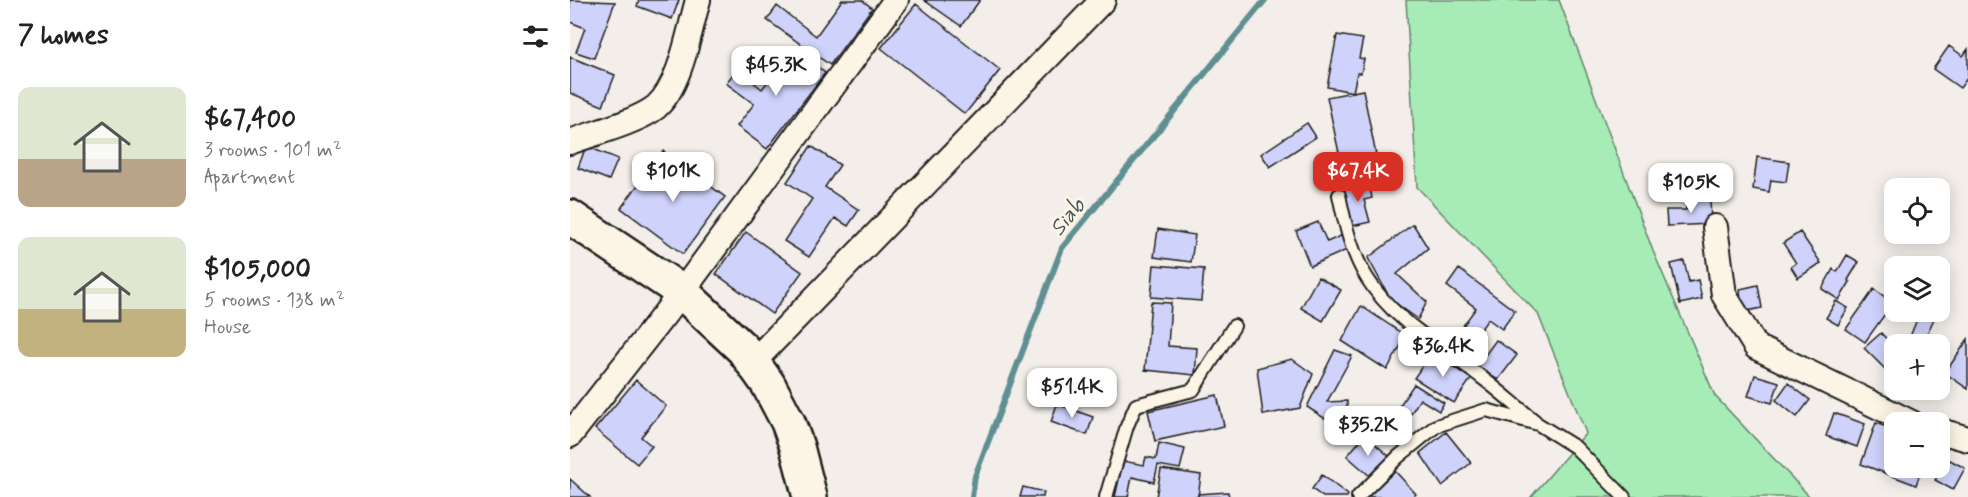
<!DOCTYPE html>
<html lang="en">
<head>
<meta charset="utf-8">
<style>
	:root { --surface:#fff; --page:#f2f2f2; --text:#222; --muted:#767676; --accent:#d93025 }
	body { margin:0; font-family:Mynerve,sans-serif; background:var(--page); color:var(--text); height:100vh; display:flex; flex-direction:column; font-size:22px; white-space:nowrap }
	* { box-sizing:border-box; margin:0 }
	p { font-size:20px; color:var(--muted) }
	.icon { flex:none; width:33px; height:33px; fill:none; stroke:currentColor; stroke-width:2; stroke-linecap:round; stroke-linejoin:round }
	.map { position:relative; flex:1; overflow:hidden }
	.panel { display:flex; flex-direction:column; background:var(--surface); width:570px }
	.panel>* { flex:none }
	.tools { position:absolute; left:1314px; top:178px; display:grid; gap:12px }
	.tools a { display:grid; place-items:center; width:66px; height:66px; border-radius:12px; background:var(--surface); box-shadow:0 3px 15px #0003; font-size:30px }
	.price { position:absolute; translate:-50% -51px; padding:0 14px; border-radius:12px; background:#fff; color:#222; font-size:20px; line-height:39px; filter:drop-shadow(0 2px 3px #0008) }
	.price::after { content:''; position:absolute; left:50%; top:36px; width:18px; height:14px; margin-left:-9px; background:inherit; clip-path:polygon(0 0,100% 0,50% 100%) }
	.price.on { background:var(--accent); color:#fff }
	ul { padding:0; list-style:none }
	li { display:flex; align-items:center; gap:18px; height:150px; padding:0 18px }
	li span { display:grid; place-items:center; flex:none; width:168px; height:120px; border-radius:12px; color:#555 }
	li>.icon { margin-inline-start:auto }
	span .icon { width:72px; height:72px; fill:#fffc; stroke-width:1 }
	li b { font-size:26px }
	h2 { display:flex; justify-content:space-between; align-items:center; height:72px; padding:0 18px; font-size:26px }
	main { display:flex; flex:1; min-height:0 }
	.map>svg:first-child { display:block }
	.green { fill:#a7ecb7; stroke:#62846a; stroke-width:1.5 }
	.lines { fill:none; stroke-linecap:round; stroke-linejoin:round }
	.stream { stroke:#5f8f92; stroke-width:6 }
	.building { fill:#cfd3fb; stroke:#1c1c1c; stroke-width:1.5 }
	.lane-casing { stroke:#1c1c1c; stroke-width:16 }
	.street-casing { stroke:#1c1c1c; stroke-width:28 }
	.secondary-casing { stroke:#1c1c1c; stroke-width:38 }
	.lane { stroke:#fcf5e5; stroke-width:12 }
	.street { stroke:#fcf5e5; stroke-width:24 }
	.secondary { stroke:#fcf5e5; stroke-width:33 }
	.labels { text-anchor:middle; stroke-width:6; stroke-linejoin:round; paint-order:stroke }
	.water-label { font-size:22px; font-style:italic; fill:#3d5657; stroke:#fcf5e5 }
</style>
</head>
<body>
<main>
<section class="panel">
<h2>7 homes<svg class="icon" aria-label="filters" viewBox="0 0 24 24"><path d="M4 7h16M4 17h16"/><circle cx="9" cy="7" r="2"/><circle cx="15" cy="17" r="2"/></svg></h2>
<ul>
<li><span style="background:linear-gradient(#dfe7d0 60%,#b9a48a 0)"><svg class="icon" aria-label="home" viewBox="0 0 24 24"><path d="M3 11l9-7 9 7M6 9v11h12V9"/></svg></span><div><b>$67,400</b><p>3 rooms · 101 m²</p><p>Apartment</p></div></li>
<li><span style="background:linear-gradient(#dfe7d0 60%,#c2b280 0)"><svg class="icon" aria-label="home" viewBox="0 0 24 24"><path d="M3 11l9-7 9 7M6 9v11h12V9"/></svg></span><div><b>$105,000</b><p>5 rooms · 138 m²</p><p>House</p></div></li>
</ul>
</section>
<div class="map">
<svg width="1398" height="497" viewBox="0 0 1398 497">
	<rect width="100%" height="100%" fill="#f3eee9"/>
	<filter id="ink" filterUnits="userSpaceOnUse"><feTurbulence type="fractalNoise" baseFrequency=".0167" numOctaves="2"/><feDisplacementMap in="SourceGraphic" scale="12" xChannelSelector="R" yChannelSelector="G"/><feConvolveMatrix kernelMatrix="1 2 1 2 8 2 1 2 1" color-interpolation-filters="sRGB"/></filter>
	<g filter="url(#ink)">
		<path class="green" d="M836,0h153l94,251 62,145 95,101h-279l55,-64 -48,-119 -121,-127z"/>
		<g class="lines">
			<path class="stream" d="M402,497l3,-21 87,-228 203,-248"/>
		</g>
		<path class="building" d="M0,0l45,2 -21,56 -18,-6 9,-24 -15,-6z
			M69,0h40l-7,19 -35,-13z
			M272,0h20l10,8 -42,57 -63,-45 10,-14 39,30z
			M354,0h56l-19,26z
			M346,4l84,66 -35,44 -84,-66z
			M767,35l26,4 -4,19 5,1 -3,14h-4l-4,19 -26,-5z
			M1379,46l14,10 5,-7v28l-8,11 -27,-19z
			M224,48l31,25 -58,76 -30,-23 17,-22 -28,-21 11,-14 25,20z
			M0,57l45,18 -12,31 -33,-13z
			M793,90l14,70 -35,7 -15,-70z
			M737,123l9,14 -46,30 -9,-13z
			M16,146l32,13 -9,21 -31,-12z
			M241,146l29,19 -15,22 34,23 -11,16 -13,-8 -26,39 -25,-16 28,-42 -25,-17z
			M93,151l62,46 -42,57 -62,-46z
			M1187,157l32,5 -3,20 -15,-2 -2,12 -16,-3z
			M799,183l3,15 -8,2 6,22 -18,4 -8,-37z
			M1140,199l1,25 -44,2 -1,-16h20v-10z
			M748,222l9,20 16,-7 6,14 -39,17 -14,-35z
			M843,224l15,24 -31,26 30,28 -9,17 -27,-19 -23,-42z
			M588,229l37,6 -4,27 -37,-5z
			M176,232l56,40 -30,42 -56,-40z
			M1230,232l21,31 -23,15 -7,-11 5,-4 -13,-20z
			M1277,255l12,7 -11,18 2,2 -11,18 -17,-11 11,-20 4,3z
			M1114,261l5,21 9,-2 4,19 -22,5 -9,-40z
			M584,265l50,4 -3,32 -50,-4z
			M889,269l56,42 -13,18 -14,-10 -18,25 10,8 -8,11 -24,-17 28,-38 -29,-22z
			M748,277l23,13 -18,31 -22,-13z
			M1188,285l4,23 -20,4 -2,-23z
			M1304,289l19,14 -28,39 -19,-13z
			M1266,301l12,7 -10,17 -12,-7z
			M581,302l20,1 -3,43 29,2 -2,27 -50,-5z
			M791,306l45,30 -19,34 -45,-29z
			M1350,312h17l-10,22 16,7 -3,7v-3l-33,-1z
			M1311,333l13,14v15l-8,8 -22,-22z
			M1398,339v50l-23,-16z
			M926,340l21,15 -19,25 -21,-14z
			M765,350l17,6 -25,46 20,-1v17h-23l-17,-11z
			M862,352l39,27 -17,24 -40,-25z
			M722,359l21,15 -13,34 -37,7 -6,-47z
			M1185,375l24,7 -7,21 -24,-7z
			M66,380l30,26 -25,31 11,9 -15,18 -42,-35z
			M1218,383l22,17 -13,17 -21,-17z
			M844,384l30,19 -5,8 -19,-12 -10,16 -12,-7z
			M647,395l7,31 -69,15 -7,-30z
			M487,404l36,13 -6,18 -36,-13z
			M1264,413l31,11 -8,23 -31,-11z
			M1306,423l18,7v38h28l-6,17 -55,-21z
			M876,432l25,31 -29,23 -22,-33z
			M795,435l25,22 -18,21 -25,-22z
			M589,443l26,6 -5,20 -22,-4 -4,17 -22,-5 -4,20h-13l8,-36 21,4 2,-8 10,2z
			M1378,459l17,9 -12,22 -18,-10z
			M591,469l40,6 -3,22h-42z
			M825,471l21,23 -3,3h-46z
			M752,475l26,20 -1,2h-24l-11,-8z
			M0,479l20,18h-20z
			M453,487l21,5 -1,5h-23z
			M658,492l1,5h-31v-3z"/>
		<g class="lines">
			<g class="lane-casing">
				<path id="lane" d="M769,195c6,29 12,57 28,83 27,44 75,68 114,99 19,14 36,30 54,44
					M536,497l21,-71 9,-21 57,-15 41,-64
					M788,497l40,-40 38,-31 50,-16 52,14 37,23 49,50"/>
			</g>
			<g class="street-casing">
				<path id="street" d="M0,142c24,-9 67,-20 86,-35 25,-22 33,-76 42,-107
					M1145,227l9,68 32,52 156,76
					M184,361l349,-361
					M1370,431l28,8
					M0,435l112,-143 214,-292"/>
			</g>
			<g class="secondary-casing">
				<path id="secondary" d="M0,217l112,75 61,57 25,35 20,38 9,25 13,50"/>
			</g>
			<use href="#lane" class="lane"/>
			<use href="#street" class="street"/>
			<use href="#secondary" class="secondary"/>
		</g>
	</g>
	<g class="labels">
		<g class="water-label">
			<text transform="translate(496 216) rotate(-52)" y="8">Siab</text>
		</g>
	</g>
</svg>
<div class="tools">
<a><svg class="icon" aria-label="locate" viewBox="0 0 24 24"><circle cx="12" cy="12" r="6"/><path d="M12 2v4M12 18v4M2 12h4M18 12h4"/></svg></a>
<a><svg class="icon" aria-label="layers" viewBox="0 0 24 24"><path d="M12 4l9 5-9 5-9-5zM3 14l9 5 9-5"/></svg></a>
<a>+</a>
<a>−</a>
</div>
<b class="price" style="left:206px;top:97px">$45.3K</b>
<b class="price" style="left:103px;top:203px">$101K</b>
<b class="price on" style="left:788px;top:203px">$67.4K</b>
<b class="price" style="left:1121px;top:214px">$105K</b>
<b class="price" style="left:873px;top:378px">$36.4K</b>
<b class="price" style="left:502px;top:419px">$51.4K</b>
<b class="price" style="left:798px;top:457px">$35.2K</b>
</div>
</main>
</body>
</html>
